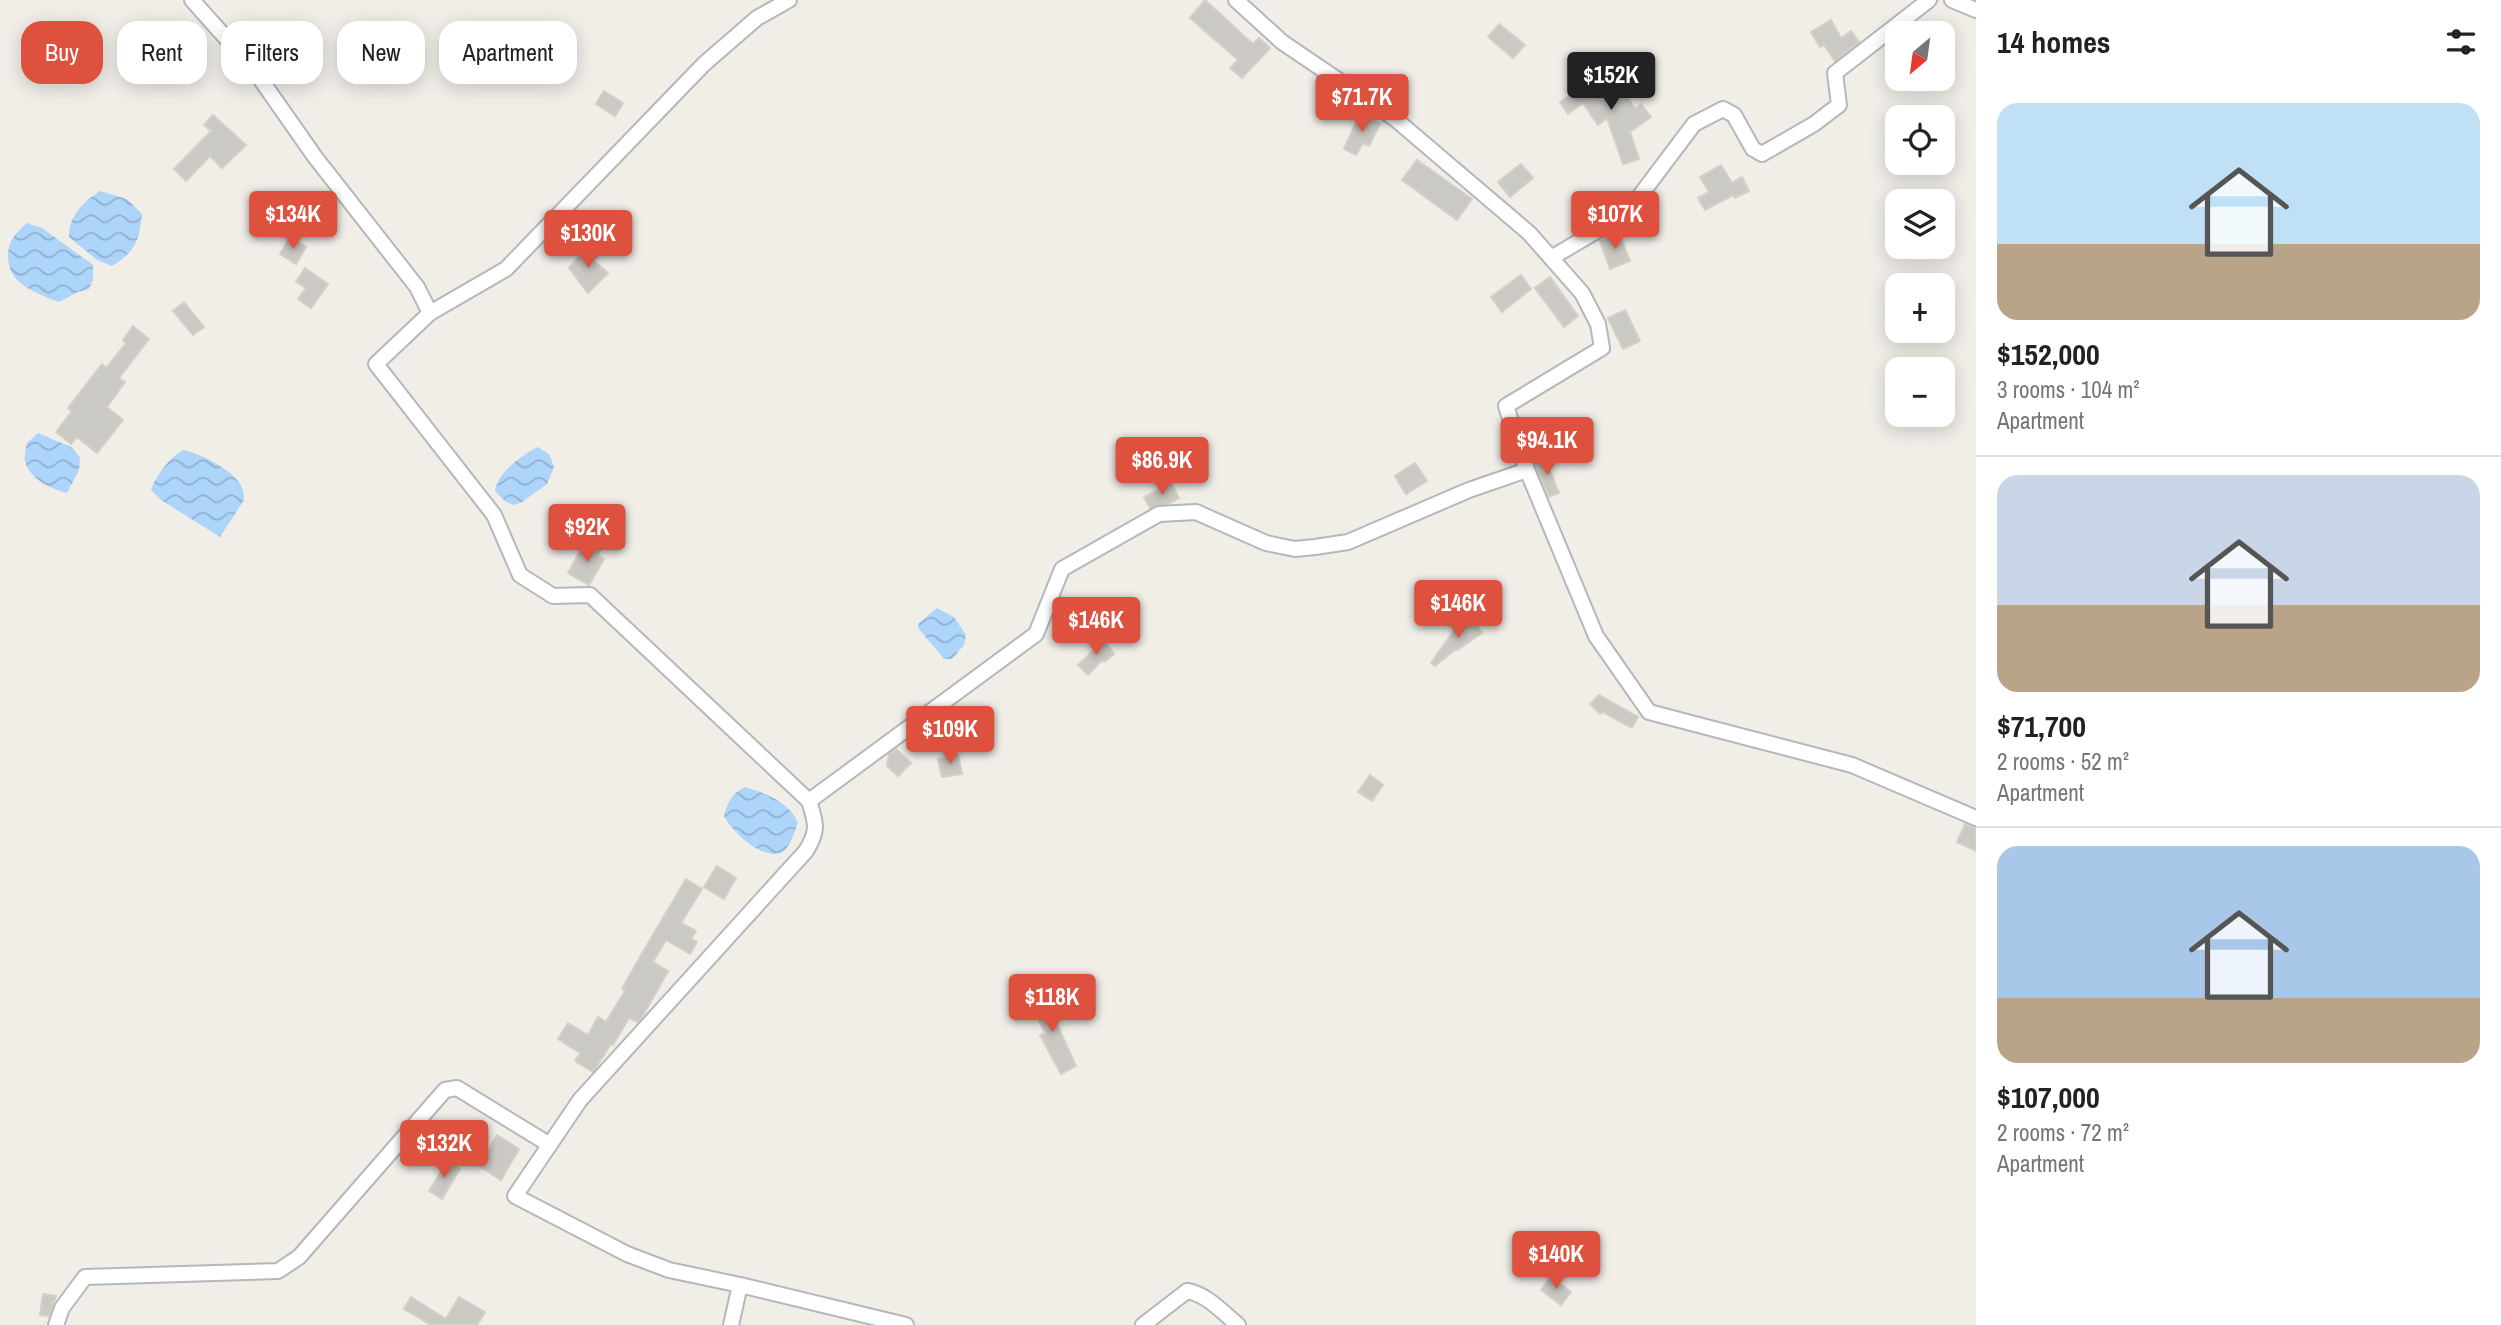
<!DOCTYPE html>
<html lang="en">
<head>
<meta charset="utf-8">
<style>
	:root { --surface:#fff; --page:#f6f6f6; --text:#222; --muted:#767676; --line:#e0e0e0; --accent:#de513e }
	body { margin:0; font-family:"Archivo Narrow",sans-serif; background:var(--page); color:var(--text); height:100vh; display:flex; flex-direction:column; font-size:26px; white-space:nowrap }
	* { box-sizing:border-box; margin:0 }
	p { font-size:23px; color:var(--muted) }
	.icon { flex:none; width:38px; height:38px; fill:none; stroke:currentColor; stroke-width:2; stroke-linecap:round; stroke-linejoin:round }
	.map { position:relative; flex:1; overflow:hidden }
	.drawer { display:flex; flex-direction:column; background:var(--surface); width:525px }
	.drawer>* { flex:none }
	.top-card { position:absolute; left:21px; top:21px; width:665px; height:63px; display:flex; gap:14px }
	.needle { width:46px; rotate:209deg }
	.tools { position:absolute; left:1885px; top:21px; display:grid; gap:14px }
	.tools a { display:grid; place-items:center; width:70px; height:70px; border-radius:14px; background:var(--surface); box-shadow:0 4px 18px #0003; font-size:35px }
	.price { position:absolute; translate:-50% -60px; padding:0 16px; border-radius:7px; background:var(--accent); color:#fff; font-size:23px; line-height:46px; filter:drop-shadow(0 2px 4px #0008) }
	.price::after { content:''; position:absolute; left:50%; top:42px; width:21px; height:16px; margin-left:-10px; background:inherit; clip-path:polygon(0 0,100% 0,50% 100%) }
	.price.on { background:#222; color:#fff }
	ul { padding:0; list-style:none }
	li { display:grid; align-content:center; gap:14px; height:371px; padding:0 21px }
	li+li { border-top:2px solid var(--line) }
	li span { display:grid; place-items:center; height:217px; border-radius:21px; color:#555 }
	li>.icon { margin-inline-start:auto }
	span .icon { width:126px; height:126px; fill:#fffc; stroke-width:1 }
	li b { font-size:30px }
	h2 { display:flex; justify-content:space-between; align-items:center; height:84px; padding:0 21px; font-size:30px }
	.tag { padding:0 24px; border-radius:21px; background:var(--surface); box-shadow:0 4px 18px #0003; font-size:24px; line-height:63px }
	.tag.on { background:var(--accent); color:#fff }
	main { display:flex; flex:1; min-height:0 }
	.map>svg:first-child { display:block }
	.water { fill:url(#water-waves) }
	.building { fill:#cbc9c4; stroke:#d4d0c6; stroke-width:2 }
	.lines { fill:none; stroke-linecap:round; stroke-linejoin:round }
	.street-casing { stroke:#b4b7bb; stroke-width:18 }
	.street { stroke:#fff; stroke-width:14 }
</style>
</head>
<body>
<main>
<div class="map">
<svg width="1976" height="1325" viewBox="0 0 1976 1325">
	<defs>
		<pattern id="water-waves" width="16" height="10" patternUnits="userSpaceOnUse" patternTransform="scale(1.75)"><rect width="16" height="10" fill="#add5fa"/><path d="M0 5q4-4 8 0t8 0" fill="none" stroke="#90b0ce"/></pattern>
	</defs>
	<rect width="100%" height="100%" fill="#f0eee7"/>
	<path class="water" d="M100,191l27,8 15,15c-3,27 -6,37 -30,52l-15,-6 -28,-23c-1,-20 15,-36 31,-46z
		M27,223l15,5 51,37v15l-4,9 -11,3 -19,10c-23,-9 -52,-18 -51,-47 0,-15 9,-23 19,-32z
		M38,433l33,14 9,10 -1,13 -12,23c-16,-4 -38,-14 -42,-32 -1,-5 1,-13 2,-18z
		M538,447l11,7 5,13 -7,17 -25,18 -8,3 -8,-3 -11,-11c2,-18 28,-37 43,-44z
		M183,450c16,3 48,19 57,34 3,4 4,11 4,16l-24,37 -59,-37 -10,-10c5,-14 18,-32 32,-40z
		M937,608l17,9 12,18 -2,10 -12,14h-8l-26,-31 1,-5z
		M745,787c20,6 45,15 53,36 -4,9 -7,24 -16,29 -18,10 -51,-21 -58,-36 4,-14 7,-22 21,-29z"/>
	<path class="building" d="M1205,0l48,44 6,-6 11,10 -28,30 -12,-10 8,-8 -48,-42z
		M1831,20l10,18 10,-7 8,11 -24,19 -11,-16 -4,2 -9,-15z
		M1499,24l26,21 -12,13 -25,-21z
		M1607,71l9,16 4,-3 15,25 6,-5 10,13 -21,15 9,27 -16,5 -16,-46 -9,7 -15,-22 -15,11 -8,-12z
		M604,91l19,12 -8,13 -19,-12z
		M1360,113l20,11 -11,22 -6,-3 -7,12 -12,-6z
		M213,115l33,30 -24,23 -12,-12 -24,25 -12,-12 37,-38 -7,-6z
		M1417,160l55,39 -15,21 -55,-40z
		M1521,164l12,14 -23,19 -12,-15z
		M1721,165l11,18 10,-6 7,14 -14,7 -2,-3 -28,15 -7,-12 11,-6 -9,-15z
		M1618,232l12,29 -20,8 -10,-28z
		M290,237l16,10 -10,17 -16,-10z
		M587,247l10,10 -4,3 15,13 -20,20 -19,-25z
		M305,268l23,16 -17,24 -13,-9 8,-11 -10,-6z
		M1521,275l10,14 -29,23 -11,-15z
		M1550,277l28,39 -14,11 -29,-39z
		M184,302l20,25 -11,8 -20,-24z
		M1625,310l15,31 -17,8 -15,-31z
		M133,326l16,13 -30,39 6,4 -18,25 16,13 -26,33 -20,-16 -6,7 -15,-12 16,-21 -4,-3 34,-44 4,4 20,-25 -3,-3z
		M1545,458l14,35 -10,4 -15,-35z
		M1415,463l12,18 -21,13 -11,-18z
		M1171,483l8,15 -11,6 -18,4 -6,-11z
		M585,542l15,9 -2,4 6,4 -15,26 -21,-12z
		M1472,618l10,15 -25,17 -1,-1 -21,17 -4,-3 24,-34z
		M1104,640l10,14 -10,8 -2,-2 -14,15 -10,-10 16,-15 -1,-2z
		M1599,695l39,22 -6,11 -29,-16 -3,2 -10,-10z
		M896,749l15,14 -13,13 -11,-10 2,-12z
		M958,755l4,19 -20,3 -4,-18z
		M1370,775l13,10 -11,16 -14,-9z
		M1965,824l11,4v23l-19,-9z
		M717,866l19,12 -12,21 -20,-12z
		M686,879l16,10 -21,34 15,8 -5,8 6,3 -7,12 -24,-14 -13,22 15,9 -27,48 -3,3 -9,-4 -16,27 -2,-1 -18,28 -18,-11 5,-8 -22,-14 10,-16 20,12 10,-18 8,5 19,-31 -3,-2 15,-27z
		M1042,991l34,75 -15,8 -21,-39 5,-2 -17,-36z
		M497,1135l22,14 -18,31 -22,-14z
		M447,1162l13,7 -18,30 -13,-8z
		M1551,1277l20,15 -10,13 -20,-15z
		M43,1294l13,2 -7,20 -9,-1z
		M411,1297l35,22 13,-22 26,15 -8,13h-46l-27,-16z"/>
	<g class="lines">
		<g class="street-casing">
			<path id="street" d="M192,0l60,67 63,90 102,130 13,26 -54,51 118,151 26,60 33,21 37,-1 219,206 227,-167 26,-65 97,-55 37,-2 70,31 29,6 20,-2 33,-5 121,-52 58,-20
				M1236,0l46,42 112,76 135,115 53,60 16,31 4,24 -96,58 21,64 69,166 53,76 203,53 124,53
				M1952,0l24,10
				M1551,258l66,-39 19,-18 58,-77 29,-15 11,6 19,34 9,5 52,-30 25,-19 -4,-32 94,-73
				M430,313l76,-44 198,-205 53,-46 32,-18
				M740,1285l-71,-15 -42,-16 -112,-58 65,-96 226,-249c13,-21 10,-28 3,-50
				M56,1325l6,-17 23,-31 193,-6 21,-14 146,-167 12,-2 93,57
				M731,1325l9,-40 166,40
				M1143,1325l44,-34c20,3 36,22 51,34"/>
		</g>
		<use href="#street" class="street"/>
	</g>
</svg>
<div class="tools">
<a><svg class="needle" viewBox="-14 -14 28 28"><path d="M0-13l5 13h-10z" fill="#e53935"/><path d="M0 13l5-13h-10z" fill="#767676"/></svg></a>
<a><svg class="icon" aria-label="locate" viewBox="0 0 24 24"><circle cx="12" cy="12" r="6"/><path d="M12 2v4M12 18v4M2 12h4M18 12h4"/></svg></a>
<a><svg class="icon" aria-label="layers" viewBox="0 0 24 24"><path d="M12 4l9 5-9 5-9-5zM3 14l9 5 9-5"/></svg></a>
<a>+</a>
<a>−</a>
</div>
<b class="price on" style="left:1611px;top:112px">$152K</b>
<b class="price" style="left:1362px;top:134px">$71.7K</b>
<b class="price" style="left:293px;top:251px">$134K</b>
<b class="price" style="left:1615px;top:251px">$107K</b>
<b class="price" style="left:588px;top:270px">$130K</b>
<b class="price" style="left:1547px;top:477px">$94.1K</b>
<b class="price" style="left:1162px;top:497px">$86.9K</b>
<b class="price" style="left:587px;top:564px">$92K</b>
<b class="price" style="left:1458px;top:640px">$146K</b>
<b class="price" style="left:1096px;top:657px">$146K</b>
<b class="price" style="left:950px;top:766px">$109K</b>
<b class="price" style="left:1052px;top:1034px">$118K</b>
<b class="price" style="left:444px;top:1180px">$132K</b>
<b class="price" style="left:1556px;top:1291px">$140K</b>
<div class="top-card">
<a class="tag on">Buy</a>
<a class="tag">Rent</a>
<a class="tag">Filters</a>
<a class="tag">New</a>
<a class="tag">Apartment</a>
</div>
</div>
<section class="drawer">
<h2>14 homes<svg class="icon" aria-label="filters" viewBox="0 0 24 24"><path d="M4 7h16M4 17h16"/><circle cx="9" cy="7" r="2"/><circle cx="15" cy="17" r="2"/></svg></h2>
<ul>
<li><span style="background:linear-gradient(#bfe0f5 65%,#b9a48a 0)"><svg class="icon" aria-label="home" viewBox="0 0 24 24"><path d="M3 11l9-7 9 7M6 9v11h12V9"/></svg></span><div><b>$152,000</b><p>3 rooms · 104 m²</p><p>Apartment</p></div></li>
<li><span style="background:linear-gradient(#c9d6e8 60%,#b9a48a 0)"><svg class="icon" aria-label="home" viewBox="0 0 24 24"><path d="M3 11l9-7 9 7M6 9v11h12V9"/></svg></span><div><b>$71,700</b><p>2 rooms · 52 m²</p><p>Apartment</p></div></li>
<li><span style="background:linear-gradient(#a9c7e8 70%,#b9a48a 0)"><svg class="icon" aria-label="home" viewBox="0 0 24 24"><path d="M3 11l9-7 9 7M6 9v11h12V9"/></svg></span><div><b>$107,000</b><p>2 rooms · 72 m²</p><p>Apartment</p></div></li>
</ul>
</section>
</main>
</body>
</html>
